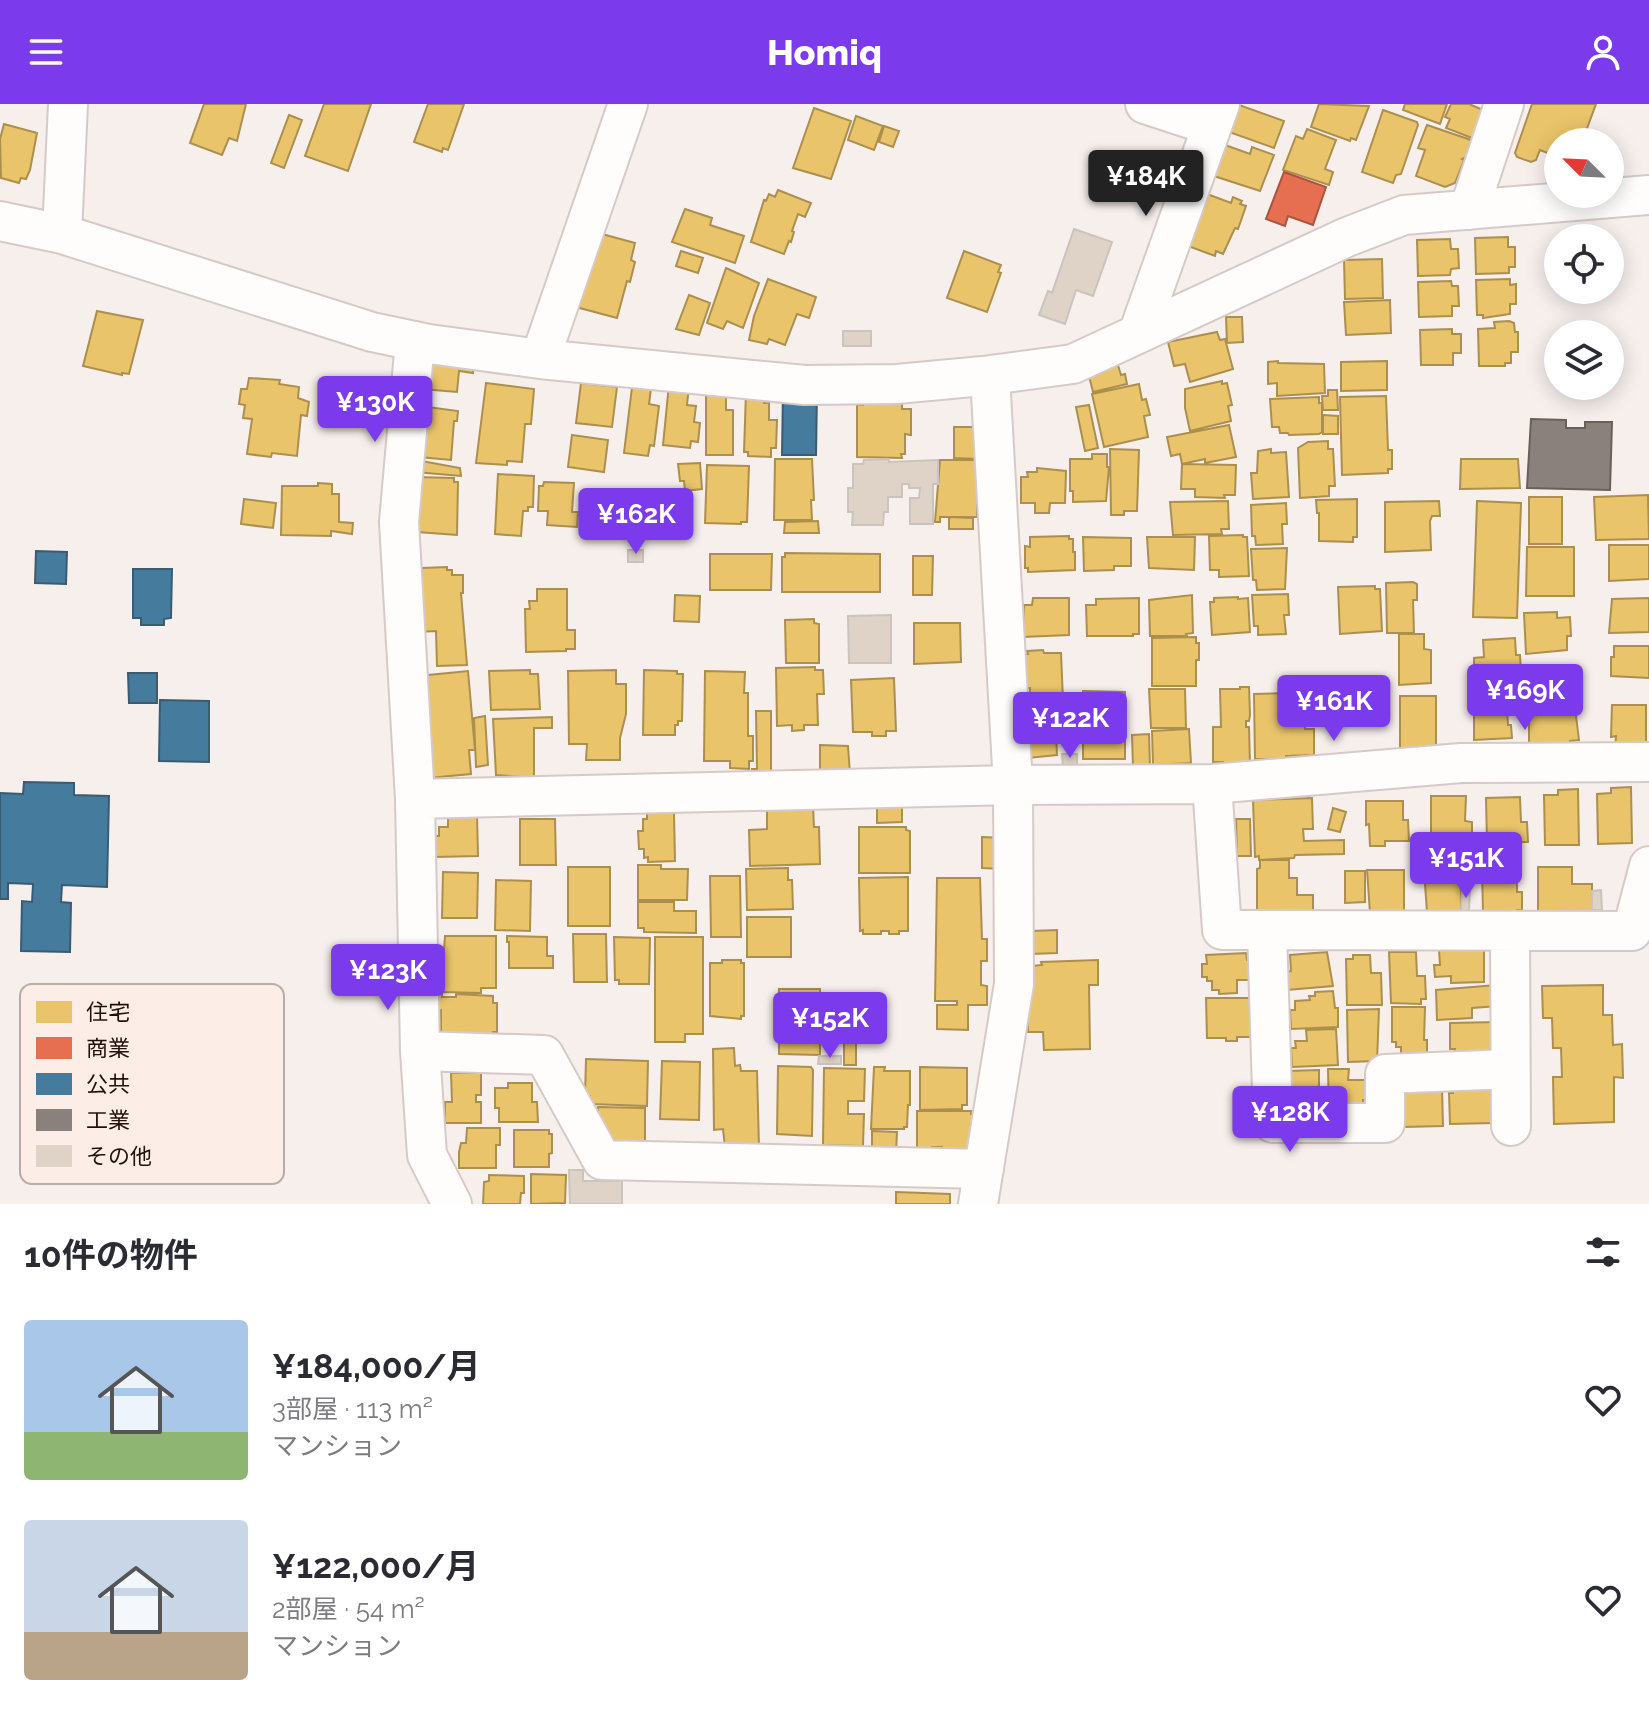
<!DOCTYPE html>
<html lang="ja">
<head>
<meta charset="utf-8">
<style>
	:root { --surface:#fff; --page:#f7f7f7; --text:#2b2b33; --muted:#7c7c81; --accent:#7c3aed }
	body { margin:0; font-family:Raleway,"Noto Sans JP",sans-serif; background:var(--page); color:var(--text); height:100vh; display:flex; flex-direction:column; font-size:30px; white-space:nowrap }
	* { box-sizing:border-box; margin:0 }
	p { font-size:26px; color:var(--muted) }
	.icon { flex:none; width:44px; height:44px; fill:none; stroke:currentColor; stroke-width:2; stroke-linecap:round; stroke-linejoin:round }
	.map { position:relative; height:1100px; overflow:hidden }
	.panel { display:flex; flex-direction:column; background:var(--surface); flex:1 }
	.panel>* { flex:none }
	.needle { width:52px; rotate:294deg }
	.buttons { position:absolute; left:1544px; top:24px; display:grid; gap:16px }
	.buttons a { display:grid; place-items:center; width:80px; height:80px; border-radius:50%; background:var(--surface); box-shadow:0 4px 20px #0003; font-size:40px }
	.price { position:absolute; translate:-50% -68px; padding:0 18px; border-radius:8px; background:var(--accent); color:#fff; font-size:26px; line-height:52px; filter:drop-shadow(0 2px 4px #0008) }
	.price::after { content:''; position:absolute; left:50%; top:48px; width:24px; height:18px; margin-left:-12px; background:inherit; clip-path:polygon(0 0,100% 0,50% 100%) }
	.price.current { background:#222; color:#fff }
	ul { padding:0; list-style:none }
	li { display:flex; align-items:center; gap:24px; height:200px; padding:0 24px }
	li span { display:grid; place-items:center; flex:none; width:224px; height:160px; border-radius:8px; color:#555 }
	li>.icon { margin-inline-start:auto }
	span .icon { width:96px; height:96px; fill:#fffc; stroke-width:1 }
	li b { font-size:34px }
	h2 { display:flex; justify-content:space-between; align-items:center; height:96px; padding:0 24px; font-size:34px }
	header { display:flex; justify-content:space-between; align-items:center; height:104px; padding:0 24px; background:var(--accent); color:#fff; font-size:36px; font-weight:800 }
	.map>svg:first-child { display:block }
	.homes { fill:#e9c46a; stroke:#ac8f4e; stroke-width:2 }
	.shops { fill:#e76f51; stroke:#ab533d; stroke-width:2 }
	.public { fill:#457b9d; stroke:#3a5c72; stroke-width:2 }
	.industry { fill:#8a817c; stroke:#6a605b; stroke-width:2 }
	.building { fill:#dfd3c8; stroke:#cbc3bd; stroke-width:2 }
	.lines { fill:none; stroke-linecap:round; stroke-linejoin:round }
	.street-casing { stroke:#d5cac7; stroke-width:42 }
	.street { stroke:#fefdfc; stroke-width:38 }
	.key { fill:#fcede7; stroke:#baaba6; stroke-width:2 }
	.key-label { font-size:22px; fill:#1f120d }
</style>
</head>
<body>
<header><svg class="icon" aria-label="menu" viewBox="0 0 24 24"><path d="M4 6h16M4 12h16M4 18h16"/></svg>Homiq<svg class="icon" aria-label="person" viewBox="0 0 24 24"><circle cx="12" cy="8" r="4"/><path d="M4 21q1-7 8-7t8 7"/></svg></header>
<div class="map">
<svg width="1649" height="1100" viewBox="0 0 1649 1100">
	<rect width="100%" height="100%" fill="#f7efec"/>
	<path class="homes" d="M204,0h42l-9,37 -8,-3 -7,17 -32,-12z
		M324,0h47l-23,67 -43,-15z
		M428,0h36l-16,46 -5,-2 -1,4 -28,-10z
		M1319,0l50,2 -13,34 -5,-2 -1,3 -39,-14z
		M1405,0h42l-7,20 -37,-14z
		M1451,0h18l19,8 -11,28 -31,-12 4,-9 -5,-2z
		M1532,0h64l-14,38h-24v15l-18,-7 -4,10 -5,2 -14,-5 -2,-4z
		M1239,1l45,16 -10,27 -45,-16z
		M814,4l37,13 -20,58 -38,-11z
		M1383,6l34,12 1,3 -17,49 -5,1 -3,8 -31,-11z
		M289,11l13,5 -18,48 -13,-5z
		M856,12l27,10 -9,24 -26,-10z
		M4,20l33,9 -7,37 -4,9 -5,-1 -2,5 -18,-5 -1,-39z
		M1427,21l44,15 -5,17 -4,2 2,1 -9,23 -10,4 -29,-11 9,-26 -7,-2z
		M884,22l15,5 -6,16 -14,-5z
		M1307,25l29,11 -11,29 8,3 -4,13 -46,-15 13,-34 7,3z
		M1225,41l25,9 2,-7 22,8 -14,36 -46,-15z
		M778,86l33,13 -6,14 -7,-3 -6,17 2,1 -3,10 -2,-1 -5,13 -33,-12 13,-42 2,1 3,-7 6,3z
		M1207,90l24,9 2,-6 9,4 -2,3 6,2 -8,23 -3,-1 -12,26 -7,-3 -1,5 -27,-10z
		M685,105l27,9 -2,7 34,11 -9,27 -63,-21z
		M591,127l44,12 -4,17 4,2 -5,20 -3,-1 -10,37 -45,-12z
		M1508,133v10h7v20h-6v6l-33,1 -1,-36z
		M1450,135l1,10h7l1,19 -8,1 -1,6 -32,1 -1,-36z
		M681,147l22,7 -5,15 -22,-7z
		M964,147l37,14 -3,7 3,1 -14,39 -40,-14z
		M1382,155l1,39 -38,1 -1,-39z
		M726,164l33,15 -16,45 -16,-7 -4,8 -16,-6z
		M768,175l48,18 -7,21 -12,-4 -12,31 -16,-6 -2,5 -18,-4 5,-24z
		M1510,175v6l6,-1v20h-6v10l-27,4v-3h-6l-1,-35z
		M1451,177l1,5h6l1,20h-7v10l-33,1 -1,-35z
		M689,191l21,8 -11,32 -23,-6z
		M1390,196l1,33 -45,2 -2,-33z
		M97,207l46,9 -14,54 -7,-1v2l-39,-9z
		M1226,213h16l1,25 -16,1z
		M1509,217l5,2 1,9h3v20h-7v11h-6v3h-26l-1,-37 17,-1 -1,-6z
		M1452,225v5h9v19h-8v12h-32l-1,-35z
		M1217,228l3,8 5,-1 8,30 -43,13 -5,-18 -11,2 -6,-24z
		M430,245l44,7 -1,17 -14,-2 -2,21 -35,-3z
		M1278,257v2l46,1 1,29 -48,3v-13l-9,1v-22z
		M1387,257v29l-46,1v-29z
		M1117,258l4,13 4,-1 2,10 -34,8 -6,-24z
		M249,274l31,2 -1,4 20,3 -1,11 11,4 -2,14 -6,-1 -4,41 -25,-3 -1,4 -24,-3 5,-35 -9,-1 2,-13 -6,-1 2,-15h6z
		M633,275l19,2 -3,23 10,2 -5,40 -4,-1 -2,11 -24,-3z
		M1222,277v3l5,-1 5,22 -4,1 3,15 -41,10 -5,-23v-19z
		M486,279l48,6 -3,35h-6l-3,38 -15,-1v4l-31,-2z
		M581,279l36,4 -5,40 -36,-4z
		M669,280l20,2 -2,19 9,1 -2,16 6,1 -2,19 -7,-1 -1,7 -27,-3z
		M1139,280l3,16 4,-1 4,16 -6,1 4,21 -44,10 -12,-53z
		M706,284h20v22h7v45h-27z
		M1328,286h9l1,20h-15l-1,-14h6z
		M746,288l18,1v10h5v17h8l-1,28h-5v9l-23,-1v-4h-4z
		M863,289h39v16h9v26l-6,-1v20h-4l1,4 -45,-1v-52h6z
		M1386,292l2,54h4v19h-4v4l-46,2 -2,-78z
		M1319,293v6l3,-1v30l-3,2 -30,1 -1,-2h-8l-1,-6h-7l-2,-28z
		M413,301l45,6 -1,10h-3l-3,39 -43,-4z
		M1089,301l9,43 -13,3 -9,-44z
		M1323,311l15,1v18h-15z
		M1229,321l7,32 -31,6v-4l-23,5 -2,-10 -9,2 -4,-19z
		M954,323h23l1,32 -24,-1z
		M572,331l36,5 -4,32 -36,-5z
		M1328,337v8h5l2,37h-6v10l-29,2 -2,-50 10,-6z
		M1110,345l29,1 -2,61h-13v4h-13z
		M1271,345v4l15,-1 3,45 -36,2 -2,-26h6l1,-22z
		M1092,350h15v13h2l-3,34 -33,1v-11h-3v-32h22z
		M775,355h37l2,41h-3l1,20h-38z
		M1461,355h57l2,29 -60,1z
		M416,356l44,8 1,8 -46,-4z
		M940,356h37v57h-37v5h-5z
		M700,359l2,26 -17,2 -1,-10h-4l-2,-17z
		M1182,360l54,1 -1,30h-11l1,3 -30,-1v-8h-14z
		M707,361l42,1 -2,56h-6v2l-36,-1z
		M1037,364l29,3 -1,32h-15l-1,10h-14v-10h-14v-26h7l-1,-5h10z
		M498,370l36,2 -1,31h-5v4h-5l-2,25 -26,-2z
		M415,373l39,1v4h4l-1,53 -40,-3z
		M544,378l30,1 -2,29h6l-1,15 -30,-2 1,-14h-10l1,-25h4z
		M318,379l14,1v10h7v28l14,1 -1,11 -21,-3v5l-50,-1 1,-49h36z
		M1648,391l1,44 -53,1 -2,-43z
		M1529,393h33v47h-33z
		M244,395l32,4 -3,25 -32,-4z
		M1357,395v38h-4v5l-34,-1v-28h-2l-1,-13z
		M1228,397l1,28h-8l1,5 -49,1 -3,-33z
		M1439,397l1,15h-8l-2,5 1,29 -46,2v-50z
		M1477,397l44,2 -4,115 -44,-1z
		M1286,399l1,21h-5l1,20 -27,1 -1,-9h-3l-1,-31z
		M949,413l24,1v11h-24z
		M818,417l1,12h-35l1,-11z
		M1243,431v2h4l2,39 -30,1v-7h-9l-1,-34z
		M1069,432v3h4v13h2v18l-47,2v-4h-3v-22l5,1v-10z
		M1083,433l48,1v28h-17v4l-30,1z
		M1147,433h48l-1,33 -45,-2z
		M1609,441h40v34l-40,2z
		M1527,443h47v49h-48z
		M1287,444l-2,41 -28,1 -1,-10h-3l-2,-31z
		M785,449l95,1v38h-98v-35h3z
		M710,450h62l-1,36h-61z
		M913,452h20l-1,39h-19z
		M447,463v3h5v5h11v18h-2l6,72 -30,1 -1,-35 -18,1 -3,-60h7v-4z
		M1413,478l4,2v16h-4l1,33h-27l-1,-50z
		M1375,482v3h5l2,42 -42,3 -2,-47z
		M537,485h30v41h8v19h-9v2l-40,1 -1,-43h5l-1,-8h8z
		M1288,490l1,21h-5l2,19 -28,1v-9h-4l-2,-31z
		M675,491l25,1 -1,26 -25,-1z
		M1192,491l1,38 -7,1 1,2h-37l-1,-36z
		M1238,493v2l10,-1 2,34 -38,3 -2,-33h4v-4z
		M1033,494h36v37l-46,2 1,-32h8z
		M1139,494v36h-6v2h-46l-1,-31h10v-6z
		M1649,494v34l-40,1 3,-34z
		M1557,508v6l13,-1 1,19h-4v14l-41,4 -2,-41z
		M814,515v4l5,1v39h-33l-1,-43z
		M914,519h46l1,39 -47,2z
		M1399,530h25v15l7,1v33l-32,2z
		M1196,533v6h3v17h-3v26h-44v-48z
		M1515,534l1,17h4l1,17h-5l2,38 -11,1 1,14h3l1,13 -38,2v-82l10,-1 -1,-17z
		M1614,542h35v32l-38,-2v-19h3z
		M1043,546l1,3h17l2,47 -33,1v-13h-6v-34h4l-1,-3z
		M815,563v3h8l1,24h-7l1,31h-14v5l-12,1v-6l-15,1 -1,-58z
		M530,566v4h8l2,35 -49,1 -2,-39z
		M616,566v14h10v30l-6,24v22h-34l1,-16h-18l-1,-73z
		M644,566l33,1v3h6l-1,47h-4v4h-3v10h-32z
		M468,567l7,79h-6l2,24 -42,4 -11,-102z
		M705,567l40,1 -1,21h4v43h5v25h-4v8l-19,-1v-7h-26z
		M894,574l2,53h-10v5h-14v-4h-19l-2,-52z
		M1240,583h9l1,28 -1,6h-3v6h3l1,38h-27v-3h-10v-35h8l-1,-38h20z
		M1149,585h36l1,39h-35z
		M1083,587l42,1v67h-42z
		M1293,589l1,13h10l1,23h9v26l-28,1v3h-31l-1,-65z
		M1400,592h36v52h-36z
		M1612,601h34v45l-31,2 1,-16 -5,1z
		M1554,603v3l21,-2 4,32 -9,1 1,13 -42,2v-47z
		M1055,604l2,47 -29,3 -2,-48z
		M756,607h15v63h-19v-5h5z
		M485,612l3,49 -12,2 -2,-49z
		M552,613v11h-18v50l-38,-3 -3,-56z
		M1189,625l2,34 -38,2 -1,-34z
		M1149,630l1,33h-17l-1,-32z
		M820,641l28,1 2,28h-30z
		M1631,683l1,56 -34,1 -1,-50 14,-1v-5z
		M1578,685l1,56h-34l-1,-50h14v-5z
		M1431,692h35l-1,25 7,1v18h-7v4h-34z
		M1520,693l1,25h6l1,20 -41,1 -1,-45z
		M1312,694l1,31h-10l1,12 40,-1v14l-49,1 -1,3 -35,2v-4l-4,1 -2,-57z
		M1366,697h37v19h5l1,21h-24v5h-15l-1,-22 -3,1z
		M902,699v19l-25,1v-19z
		M813,701l1,22h5l1,37 -70,2 -1,-36 18,-1v-22z
		M1333,704l13,4 -6,20 -12,-3z
		M674,708l1,49 -27,1v-5l-4,1v-9h-5l-1,-18h5v-12h4v-6z
		M477,710l1,42 -43,1v-21h4v-9h9v-12z
		M520,715h35l1,46h-36z
		M1236,715h14l1,37h-14z
		M859,723h47v3l4,1v42h-51z
		M982,733l22,1v31l-22,-1z
		M1260,756h29v18h8v17h16v22h-56v-48l3,-1z
		M638,761h23v4h27l-1,31h-49z
		M568,763h42v59h-42z
		M1482,763h35v25h5v18h-5v3l-34,1z
		M1538,763h34v17h20v30h-54z
		M788,764v12h4l1,29 -46,1 -1,-41z
		M1367,766h37v43h-34z
		M1424,766h37v42h-34z
		M1345,767h20v31l-20,1z
		M443,768l35,1 -1,45h-35z
		M710,772h30l1,61h-30z
		M908,773v54h-9v3h-10v-3h-8v3h-18v-4l-3,1 -1,-53z
		M937,774h43l2,61h5v22h-6v24l6,1v19h-19v25l-31,-1v-24h20v-4h-22z
		M496,776l35,1 -1,50 -35,-1z
		M638,798h36v9h22v22l-52,-1v-4h-6z
		M747,813h44v40h-44z
		M1057,826v23l-26,1v-23z
		M573,830h33l1,48h-33z
		M445,832h51v52h-15v5l-40,-1z
		M507,832l40,1v19h6v12h-44v-26h-2z
		M614,833l36,1 -1,46h-30v-4h-4z
		M655,833h48v97h-18v8h-30z
		M1439,846h45v32l-33,1v-7l-16,1 -1,-12h6z
		M1327,848l6,34 -46,4 -1,-18 5,-1 -1,-16z
		M1389,848h27l1,24h8l1,23h-5v5l-30,-1z
		M1246,849l1,7h4v20h-14v13l-18,1v-4h-7v-9h-5v-4h-5v-13h5l-1,-9z
		M1353,851h17l1,18h10l1,32h-35l-1,-46h7z
		M722,856h19v3h3v53h-3v3l-31,-3v-53h12z
		M1098,856v25h-9l1,64 -46,1 -1,-18h-15l-1,-50 5,-16 10,-1 -1,-3z
		M1496,881l2,21 -26,2v10l-35,2 -1,-30z
		M1603,881v30h9l1,30 9,-1 1,34 -9,-1v45l-60,2 -1,-47h9l-1,-29h-8l-1,-30h-9l-1,-32z
		M779,885h41v66l-41,-1z
		M1333,887l2,17h3v19l-47,2 -1,-19h5v-9l15,-1 -1,-4h6v-4z
		M435,889l7,1v3h14v-3l37,2v7h4v29h-4v7l-52,-4v-25l-5,1z
		M1206,894h45l1,39h-15v4h-11v-3h-19z
		M1392,903h33l-1,33h3v17l-26,1v-11h-5v-5h-4z
		M1379,905l-2,52 -29,1 -1,-52z
		M1498,918l-5,34 -38,1v-8h-5v-26z
		M1336,925l2,36 -46,2 -1,-19h5l-1,-7h12l-1,-11z
		M844,938h12v23h-12z
		M734,944l1,18 5,-1 1,6h16l2,76h-34l-2,-18 -9,1 -1,-81z
		M586,955l62,2 -1,45 -57,-2v-8h-5z
		M662,957l38,1 -1,58 -39,-1z
		M778,962l33,1 2,3 -1,66 -35,-2z
		M874,963h11l-1,4h26v34h-2l-1,22h-3v2h-33z
		M920,963l47,1v37h-5v4l-42,1z
		M824,964l41,1 -1,32h-16v13h16l-1,32 -40,-1z
		M1328,965h21l-1,11h20l1,20h-6v12l-34,6z
		M1319,966v49l-25,3v-19l-10,1 4,-33z
		M451,969h30v22h-5v7h5v21h-36v-21h7z
		M508,979h24v19h5l1,20h-39v-14h-4v-20h13z
		M1496,980l-2,39 -44,1 -1,-31h4l-1,-4z
		M1442,982l1,40 -39,1 1,-9 -10,-1 8,-27z
		M598,1003l47,1v39l-38,-5 -9,-19z
		M917,1007h54v3h7l-7,39h-29v-6h-10v6l-15,-1z
		M467,1024h33v17h-4v23h-37v-16l2,-9h5z
		M514,1026h35v4h3v19l-3,1v13h-35z
		M872,1027l25,1 -1,21 -24,-1z
		M531,1070l35,1 -1,28 -34,1z
		M489,1071l35,1v17h-3l-1,11h-37l1,-22 5,-1z
		M896,1088l54,2v10h-54z"/>
	<path class="shops" d="M1284,68l42,15 -13,38 -25,-9 -3,10 -19,-7z"/>
	<path class="public" d="M783,286l34,1 -1,64h-34z
		M36,447l31,1 -1,32 -31,-1z
		M133,465h39l-1,49 -7,1v6h-23v-7h-8z
		M128,569h29v30h-28z
		M160,596l49,1v61l-50,-1z
		M24,678l50,1v12l35,1 -2,91 -45,-2 -1,17 10,1 -1,49 -49,-1 1,-50 10,1 1,-18 -25,-1v16h-8v-106l23,1z"/>
	<path class="industry" d="M1531,315l35,1v8h19v-6h27l-2,68 -83,-2z"/>
	<path class="building" d="M1074,125l38,13 -19,54 -17,-6 -11,34 -26,-9 9,-24 4,2z
		M843,227h28v15h-28z
		M889,355v3l49,-2v24h-5v40h-23v-26h9l1,-10h-11v-4h-7v13h-14v15h-4l-1,13h-31l1,-13h-5v-24h5v-24h10l1,-4z
		M628,446h15v12h-15z
		M891,511v48h-42l-1,-47z
		M1062,650h15v12l-14,1z
		M1462,784h8l-1,24h-8z
		M1601,786l1,20h-10v-19z
		M819,952h22v8h-23z
		M569,1066h14v11h39v23h-52z"/>
	<g class="lines">
		<g class="street-casing">
			<path id="street" d="M1145,0l67,22
				M1469,106l35,-106
				M0,117l62,13 310,98 57,12 111,15 265,26 92,-1 86,-8 90,-12 274,-127 57,-22 245,-20
				M62,130l6,-130
				M1139,227l81,-227
				M415,237l-16,181 16,277 5,252 7,104 25,49
				M540,255l88,-255
				M1212,680l10,146 410,1 17,-65
				M415,695l598,-14 199,-1 249,-21 188,-1
				M1267,826l6,193h112v-49l125,-5
				M1510,827l1,195
				M420,947l124,4 58,105 382,9
				M978,1100l36,-220 -1,-199 -23,-409"/>
		</g>
		<use href="#street" class="street"/>
	</g>
	<rect x="20" y="880" width="264" height="200" rx="12" class="key"/>
	<rect x="36" y="897" width="36" height="22" fill="#e9c46a"/>
	<rect x="36" y="933" width="36" height="22" fill="#e76f51"/>
	<rect x="36" y="969" width="36" height="22" fill="#457b9d"/>
	<rect x="36" y="1005" width="36" height="22" fill="#8a817c"/>
	<rect x="36" y="1041" width="36" height="22" fill="#dfd3c8"/>
	<g class="key-label">
		<text x="86" y="916">住宅</text>
		<text x="86" y="952">商業</text>
		<text x="86" y="988">公共</text>
		<text x="86" y="1024">工業</text>
		<text x="86" y="1060">その他</text>
	</g>
</svg>
<div class="buttons">
<a><svg class="needle" viewBox="-14 -14 28 28"><path d="M0-13l5 13h-10z" fill="#e53935"/><path d="M0 13l5-13h-10z" fill="#7c7c81"/></svg></a>
<a><svg class="icon" aria-label="locate" viewBox="0 0 24 24"><circle cx="12" cy="12" r="6"/><path d="M12 2v4M12 18v4M2 12h4M18 12h4"/></svg></a>
<a><svg class="icon" aria-label="layers" viewBox="0 0 24 24"><path d="M12 4l9 5-9 5-9-5zM3 14l9 5 9-5"/></svg></a>
</div>
<b class="price current" style="left:1146px;top:114px">¥184K</b>
<b class="price" style="left:375px;top:340px">¥130K</b>
<b class="price" style="left:636px;top:452px">¥162K</b>
<b class="price" style="left:1525px;top:628px">¥169K</b>
<b class="price" style="left:1334px;top:639px">¥161K</b>
<b class="price" style="left:1070px;top:656px">¥122K</b>
<b class="price" style="left:1466px;top:796px">¥151K</b>
<b class="price" style="left:388px;top:908px">¥123K</b>
<b class="price" style="left:830px;top:956px">¥152K</b>
<b class="price" style="left:1290px;top:1050px">¥128K</b>
</div>
<section class="panel">
<h2>10件の物件<svg class="icon" aria-label="filters" viewBox="0 0 24 24"><path d="M4 7h16M4 17h16"/><circle cx="9" cy="7" r="2"/><circle cx="15" cy="17" r="2"/></svg></h2>
<ul>
<li><span style="background:linear-gradient(#a9c7e8 70%,#8fb573 0)"><svg class="icon" aria-label="home" viewBox="0 0 24 24"><path d="M3 11l9-7 9 7M6 9v11h12V9"/></svg></span><div><b>¥184,000/月</b><p>3部屋 · 113 m²</p><p>マンション</p></div><svg class="icon" aria-label="heart" viewBox="0 0 24 24"><path d="M12 20l-8-8c-3-5 5-10 8-4 3-6 11-1 8 4z"/></svg></li>
<li><span style="background:linear-gradient(#c9d6e8 70%,#b9a48a 0)"><svg class="icon" aria-label="home" viewBox="0 0 24 24"><path d="M3 11l9-7 9 7M6 9v11h12V9"/></svg></span><div><b>¥122,000/月</b><p>2部屋 · 54 m²</p><p>マンション</p></div><svg class="icon" aria-label="heart" viewBox="0 0 24 24"><path d="M12 20l-8-8c-3-5 5-10 8-4 3-6 11-1 8 4z"/></svg></li>
</ul>
</section>
</body>
</html>
